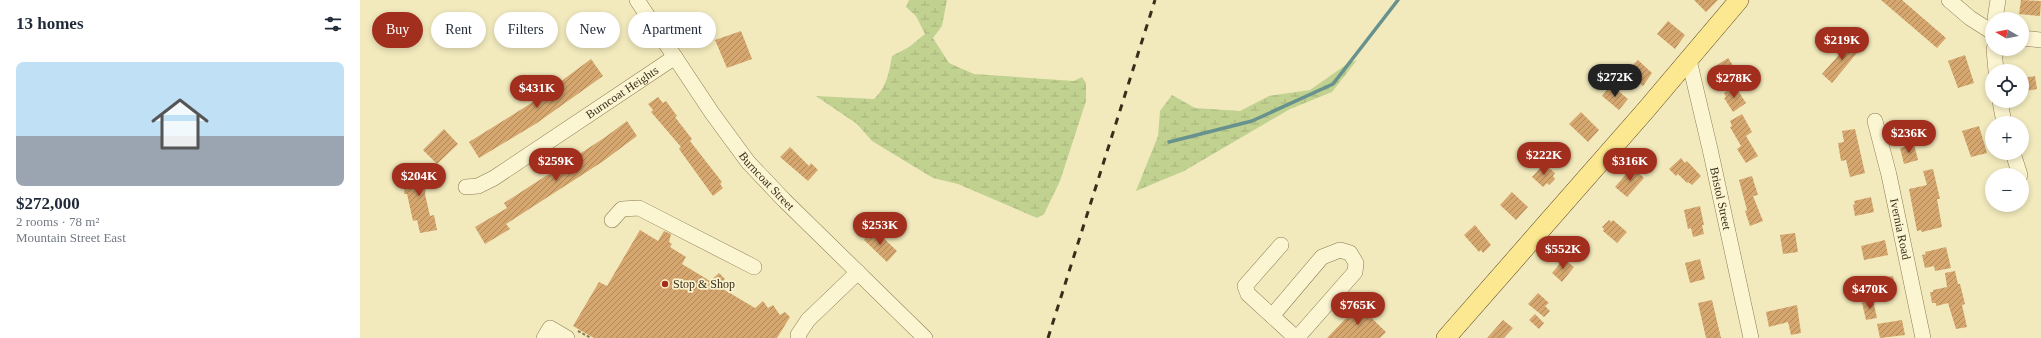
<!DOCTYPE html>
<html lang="en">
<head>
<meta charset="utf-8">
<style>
	:root { --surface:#fff; --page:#f6f6f7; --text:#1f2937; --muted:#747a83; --line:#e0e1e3; --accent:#a22f1e }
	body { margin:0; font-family:Georgia,serif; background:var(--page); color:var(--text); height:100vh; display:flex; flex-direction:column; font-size:15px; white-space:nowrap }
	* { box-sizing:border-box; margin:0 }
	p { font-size:13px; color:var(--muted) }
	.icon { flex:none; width:22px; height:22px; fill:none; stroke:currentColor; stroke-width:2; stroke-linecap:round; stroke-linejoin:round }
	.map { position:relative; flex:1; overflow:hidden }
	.panel { display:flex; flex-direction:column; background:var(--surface); width:360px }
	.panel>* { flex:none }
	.banner { position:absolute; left:12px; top:12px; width:380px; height:36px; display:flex; gap:8px }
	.needle { width:26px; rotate:279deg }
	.controls { position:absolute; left:1625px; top:12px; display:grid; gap:8px }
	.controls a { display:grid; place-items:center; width:44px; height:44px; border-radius:50%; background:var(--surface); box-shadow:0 2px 6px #0003; font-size:20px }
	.price { position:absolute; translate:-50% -34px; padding:0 9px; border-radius:14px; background:var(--accent); color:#fff; font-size:13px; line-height:26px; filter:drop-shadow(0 1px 2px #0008) }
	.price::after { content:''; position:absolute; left:50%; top:24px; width:12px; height:9px; margin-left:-6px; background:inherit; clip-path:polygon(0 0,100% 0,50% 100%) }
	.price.current { background:#222; color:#fff }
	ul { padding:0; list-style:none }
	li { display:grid; align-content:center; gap:8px; height:212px; padding:0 16px }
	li+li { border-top:1px solid var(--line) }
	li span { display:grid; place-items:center; height:124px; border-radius:8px; color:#555 }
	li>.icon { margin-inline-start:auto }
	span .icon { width:72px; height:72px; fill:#fffc; stroke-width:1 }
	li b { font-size:17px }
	h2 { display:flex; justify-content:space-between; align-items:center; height:48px; padding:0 16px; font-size:17px }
	.pill { padding:0 14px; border-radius:18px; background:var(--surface); box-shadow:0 2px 6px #0003; font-size:14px; line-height:36px }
	.pill.current { background:var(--accent); color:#fff }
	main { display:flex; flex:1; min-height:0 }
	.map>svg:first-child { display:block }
	.wetland { fill:url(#wetland-marsh) }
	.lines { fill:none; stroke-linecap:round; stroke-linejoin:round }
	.stream { stroke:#67928d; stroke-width:3.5 }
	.building { fill:url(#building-hatch) }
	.minor-casing { stroke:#8c7a54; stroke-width:16 }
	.major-casing { stroke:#594629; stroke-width:20 }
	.path { stroke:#8c7a54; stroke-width:2; stroke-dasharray:3 2; stroke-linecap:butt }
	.minor { stroke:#fcf5d1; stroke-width:15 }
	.major { stroke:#fbe890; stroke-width:19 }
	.rail { stroke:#3a2e1b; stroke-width:3; stroke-dasharray:7 7; stroke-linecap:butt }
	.poi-dot { fill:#a22f1e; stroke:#f9f2cd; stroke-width:1.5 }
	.labels { text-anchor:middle; stroke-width:3.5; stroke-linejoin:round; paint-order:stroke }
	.street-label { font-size:12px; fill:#3a2e1b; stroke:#f9f2cd }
	.poi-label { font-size:12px; fill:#3a2e1b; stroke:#f9f2cd; text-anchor:start }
</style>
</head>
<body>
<main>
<section class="panel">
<h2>13 homes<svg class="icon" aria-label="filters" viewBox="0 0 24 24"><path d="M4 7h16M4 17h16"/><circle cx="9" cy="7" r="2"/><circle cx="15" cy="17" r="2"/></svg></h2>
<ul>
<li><span style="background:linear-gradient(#bfe0f5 60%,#9aa5b1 0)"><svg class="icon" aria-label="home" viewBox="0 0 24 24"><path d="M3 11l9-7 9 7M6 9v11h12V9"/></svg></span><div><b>$272,000</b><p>2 rooms · 78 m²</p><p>Mountain Street East</p></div></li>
</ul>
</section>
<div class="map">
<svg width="1681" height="338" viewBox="0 0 1681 338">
	<defs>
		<pattern id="wetland-marsh" width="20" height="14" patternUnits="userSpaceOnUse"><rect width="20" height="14" fill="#c1d190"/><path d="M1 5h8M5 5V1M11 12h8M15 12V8" fill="none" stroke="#a7b47c"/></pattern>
		<pattern id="building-hatch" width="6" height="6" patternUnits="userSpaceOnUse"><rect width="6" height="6" fill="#d5a76f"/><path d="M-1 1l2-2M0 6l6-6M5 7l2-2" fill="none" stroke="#ae885a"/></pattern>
	</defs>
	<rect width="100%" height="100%" fill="#f2eabd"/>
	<path class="wetland" d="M549,0h38l-5,26 -9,12 16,25 25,11 100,7 8,-4 4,6v18l-26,80 -16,33 -7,4 -79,-34 -25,-6 -61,-37 -15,-17 -41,-28 58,3c13,-12 15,-27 18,-43l17,-9 16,-13 -9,-18 -10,-9z
		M997,60l-25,32 -42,17 -106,62 -48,20 22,-55 2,-25 12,-16 23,13 45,3 29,-15 41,-6 37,-26z"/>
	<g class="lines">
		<path class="stream" d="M809,142l83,-21 81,-37 65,-84"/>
	</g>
	<path class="building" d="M1334,0h24l-12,12z
		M1521,0h21l44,38 -9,10z
		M1661,0l20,1 -1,15 -21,-2z
		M1308,21l17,14 -10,14 -18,-15z
		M381,31l11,28 -25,9 -12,-28z
		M1493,39l9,8 -30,36 -10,-9z
		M1605,55l9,28 -16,5 -10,-27z
		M1368,58l10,15 -14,9 -7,-17z
		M231,59l12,17 -66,47 -58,35 -10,-16 64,-40z
		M1278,60l14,13 -9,13 -17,-14z
		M1675,76l2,13 -15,3v-14z
		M1251,85l17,14 -9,11 -17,-14z
		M1375,86l11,17 -13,9 -9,-14 2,-1 -2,-4z
		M298,97l5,6 3,-2 11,15 -2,1 17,22 -2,2 32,41 -2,2 3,4 -10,8 -34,-47 2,-2 -30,-35 2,-2 -5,-6z
		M1221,112l18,18 -11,12 -19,-18z
		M1382,114l10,18 -6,4 12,20 -12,7 -9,-14 4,-3 -11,-19 2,-1 -2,-5z
		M267,121l10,15 -35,26 -96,62 4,5 -25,15 -10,-17 32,-19 -3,-5 100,-65z
		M1619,126l8,27 -16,4 -9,-26z
		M84,129l14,15 -21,20 -14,-14z
		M1495,129l10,44 -15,4 -4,-17 -5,1 -3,-18 6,-1 -2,-11z
		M1554,144l4,16 -14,4 -4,-16z
		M430,147l19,19 2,-3 7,7 -10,11 -28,-24z
		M1321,158l4,5 2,-2 14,15 -9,9 -4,-3 -1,1 -9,-9 -2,2 -7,-7z
		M47,164l22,2 -4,28 5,22 4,-1 3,15 -17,3 -3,-13 -4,1 -6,-27h-3z
		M1184,164l11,9 -2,3 2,3 -6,6 -2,-2 -4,4 -11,-10z
		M1272,167l12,11 -17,19 -12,-10z
		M1573,169l7,30h-3l5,28 -20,5 -1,-2 -4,1 -8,-42 18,-4 -4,-14z
		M1392,176l6,19 -5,1 10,25 -13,5 -5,-15 2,-1 -8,-30z
		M1152,192l16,15 -12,13 -16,-15z
		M1511,197l3,15 -19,4 -2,-11 2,-1 -1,-3z
		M1340,206l4,19h-2l2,9 -11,3 -2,-9 -3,1 -4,-19z
		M1249,220l2,2 2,-2 14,12 -10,11 -14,-12 1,-2 -2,-2z
		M1115,225l16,20 -8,8 -2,-3 -2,2 -15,-17z
		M514,229l23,22 -10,11 -23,-22z
		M280,230l18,11 6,-10 7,3 -2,8 3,2 -2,3 16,10 -4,7 28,17 9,-8 6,6 -7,7 37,22 8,-7 5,7 5,-3 7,10 5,-3 5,5 -13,21h-183l-21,-12 26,-44 8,4z
		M1435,233l3,19 -15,2 -3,-19z
		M1525,240l3,15 -24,5 -3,-14z
		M1586,247l5,21 -16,3 -1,-5 -9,2 -3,-13 4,-1 -1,-2z
		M1204,259l10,8 -12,15 -10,-9z
		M1340,259l5,20 -15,4 -5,-20z
		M1595,271l3,13h2l5,20 -3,1 5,22 -11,2 -8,-26 -12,3v-3h-4l-2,-11h3v-2l14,-3 -2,-14z
		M1533,276l3,15 -25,5 -3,-15z
		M1178,293l11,10 -4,3 5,5 -6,6 -16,-13z
		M1352,300l9,38h-15l-8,-35z
		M1513,300l4,18 -11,2 -4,-17z
		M996,303l30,29 -6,6h-53l22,-23 -2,-2z
		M1437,305l4,28 -10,2 -3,-13 -19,5 -3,-15z
		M1175,314l9,9 -5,6 -10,-9z
		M1143,320l10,8 -9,10h-17z
		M1542,320l3,15 -25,3 -3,-14z"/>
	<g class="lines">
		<g class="minor-casing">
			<g id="minor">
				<path id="s1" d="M277,0l75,113 36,49 36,38 141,138"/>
				<path d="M1589,0l21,18 22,14"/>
				<path d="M1635,19l3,-19"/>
				<path d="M1662,38l19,2"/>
				<path d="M1634,49l2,22"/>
				<path id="s2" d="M1329,60l21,89 41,189"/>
				<path d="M1640,101l4,22"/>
				<path id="s3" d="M1515,121l14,54 34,163"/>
				<path d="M1653,153l7,22"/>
				<path id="s4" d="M106,187l12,-1 16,-8 181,-121"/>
				<path d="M252,220l10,-11 17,-1 115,59"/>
				<path d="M921,245l-36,41 3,8 48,44"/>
				<path d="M912,316l50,-59 18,-7 10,3 6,10 -1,9 -58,66"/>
				<path d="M184,338l6,-10 17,10"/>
				<path d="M439,338l-1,-3 10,-15 50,-48"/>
			</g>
		</g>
		<g class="major-casing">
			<path id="major" d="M1086,338l199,-227 94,-111"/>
		</g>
		<path class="path" d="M218,331l13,7"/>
		<use href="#minor" class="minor"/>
		<use href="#major" class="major"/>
		<path class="rail" d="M688,338l107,-338"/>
	</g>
	<circle class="poi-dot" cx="305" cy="284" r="4"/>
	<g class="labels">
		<g class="street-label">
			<text dy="4" stroke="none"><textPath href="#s4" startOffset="184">Burncoat Heights</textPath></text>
			<text dy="4" stroke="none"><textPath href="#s1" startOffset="223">Burncoat Street</textPath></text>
			<text dy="4" stroke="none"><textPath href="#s2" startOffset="142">Bristol Street</textPath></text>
			<text dy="4" stroke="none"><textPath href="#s3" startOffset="111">Ivernia Road</textPath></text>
		</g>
		<g class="poi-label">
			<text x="313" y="288">Stop &amp; Shop</text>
		</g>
	</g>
</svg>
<div class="controls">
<a><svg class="needle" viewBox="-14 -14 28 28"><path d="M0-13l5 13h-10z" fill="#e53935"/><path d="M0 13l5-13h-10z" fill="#747a83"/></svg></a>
<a><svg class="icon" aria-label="locate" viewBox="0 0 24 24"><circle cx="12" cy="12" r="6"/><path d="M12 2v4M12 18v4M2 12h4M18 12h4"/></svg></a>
<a>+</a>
<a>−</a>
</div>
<b class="price" style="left:1482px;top:61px">$219K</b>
<b class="price current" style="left:1255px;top:98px">$272K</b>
<b class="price" style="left:1374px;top:99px">$278K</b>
<b class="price" style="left:177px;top:109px">$431K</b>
<b class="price" style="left:1549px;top:154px">$236K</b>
<b class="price" style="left:1184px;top:176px">$222K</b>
<b class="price" style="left:196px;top:182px">$259K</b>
<b class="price" style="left:1270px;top:182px">$316K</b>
<b class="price" style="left:59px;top:197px">$204K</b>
<b class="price" style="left:520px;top:246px">$253K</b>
<b class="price" style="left:1203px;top:270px">$552K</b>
<b class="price" style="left:1510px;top:310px">$470K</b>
<b class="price" style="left:998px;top:326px">$765K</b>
<div class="banner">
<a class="pill current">Buy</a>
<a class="pill">Rent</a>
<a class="pill">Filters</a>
<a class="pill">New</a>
<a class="pill">Apartment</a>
</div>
</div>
</main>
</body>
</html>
